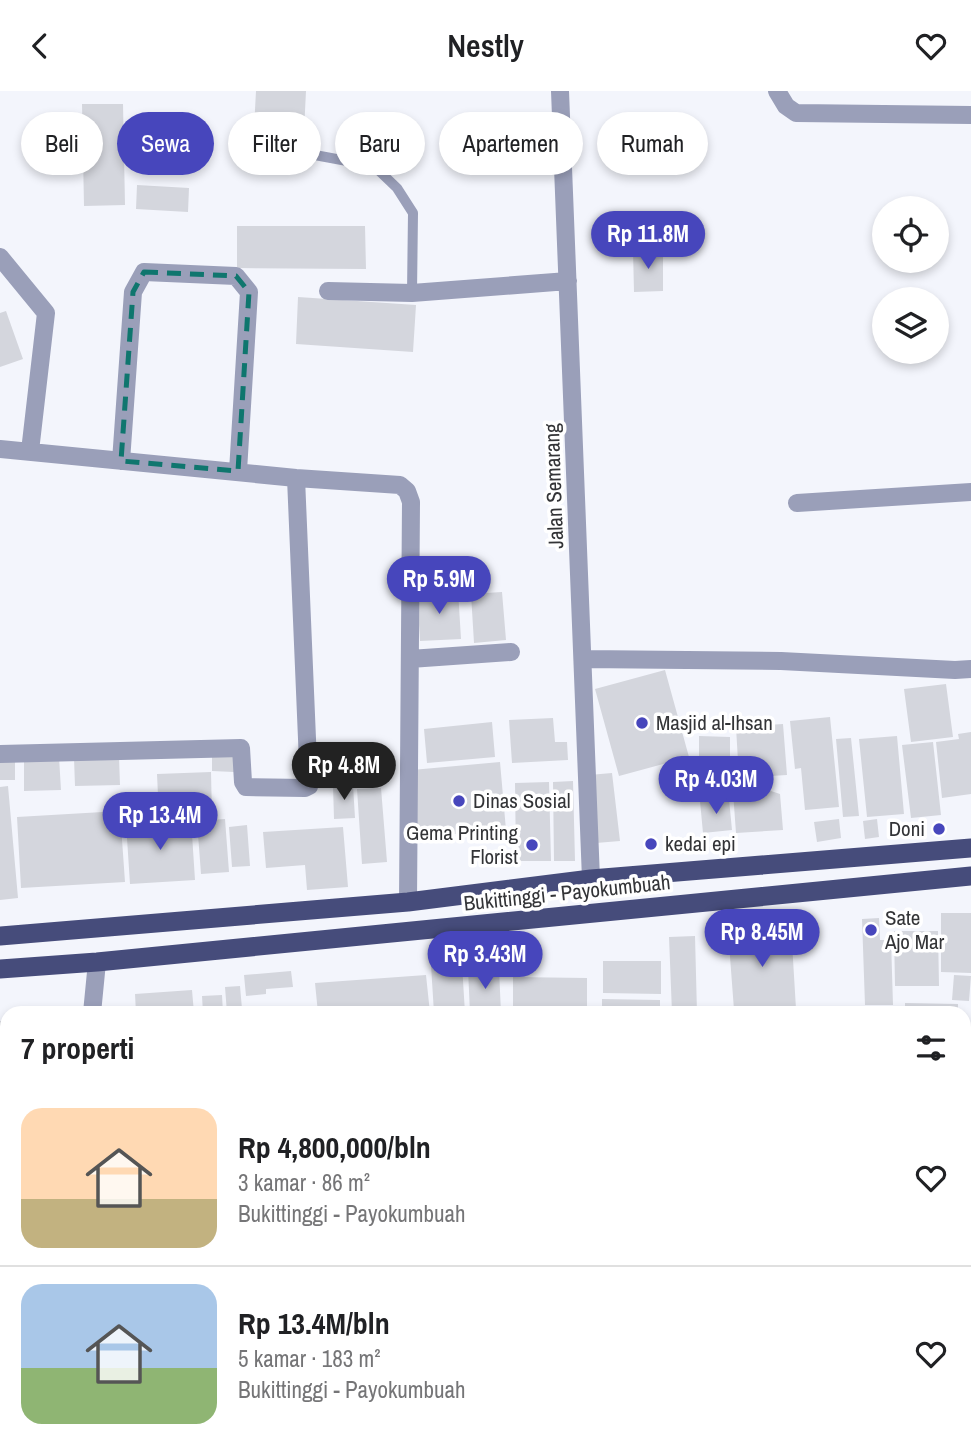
<!DOCTYPE html>
<html lang="id">
<head>
<meta charset="utf-8">
<style>
	:root { --surface:#fff; --page:#f6f6f6; --text:#202124; --muted:#757577; --line:#e0e0e0; --accent:#4746bc }
	body { margin:0; font-family:"Archivo Narrow",sans-serif; background:var(--page); color:var(--text); height:100vh; display:flex; flex-direction:column; font-size:26px; white-space:nowrap }
	* { box-sizing:border-box; margin:0 }
	p { font-size:23px; color:var(--muted) }
	.icon { flex:none; width:38px; height:38px; fill:none; stroke:currentColor; stroke-width:2; stroke-linecap:round; stroke-linejoin:round }
	.map { position:relative; flex:1; overflow:hidden }
	.panel { position:absolute; left:0px; top:915px; width:971px; height:450px; display:flex; flex-direction:column; background:var(--surface); border-radius:21px 21px 0 0; box-shadow:0 4px 10px #0003 }
	.panel>* { flex:none }
	.banner { position:absolute; left:21px; top:21px; width:929px; height:63px; display:flex; gap:14px }
	.fabs { position:absolute; left:872px; top:105px; display:grid; gap:14px }
	.fabs a { display:grid; place-items:center; width:77px; height:77px; border-radius:50%; background:var(--surface); box-shadow:0 4px 10px #0003; font-size:35px }
	.price { position:absolute; translate:-50% -60px; padding:0 16px; border-radius:24px; background:var(--accent); color:#fff; font-size:23px; line-height:46px; filter:drop-shadow(0 2px 4px #0008) }
	.price::after { content:''; position:absolute; left:50%; top:42px; width:21px; height:16px; margin-left:-10px; background:inherit; clip-path:polygon(0 0,100% 0,50% 100%) }
	.price.selected { background:#222; color:#fff }
	ul { padding:0; list-style:none }
	li { display:flex; align-items:center; gap:21px; height:175px; padding:0 21px }
	li+li { border-top:2px solid var(--line) }
	li span { display:grid; place-items:center; flex:none; width:196px; height:140px; border-radius:21px; color:#555 }
	li>.icon { margin-inline-start:auto }
	span .icon { width:84px; height:84px; fill:#fffc; stroke-width:1 }
	li b { font-size:30px }
	h2 { display:flex; justify-content:space-between; align-items:center; height:84px; padding:0 21px; font-size:30px }
	.tag { padding:0 24px; border-radius:32px; background:var(--surface); box-shadow:0 4px 10px #0003; font-size:24px; line-height:63px }
	.tag.selected { background:var(--accent); color:#fff }
	header { display:flex; justify-content:space-between; align-items:center; height:91px; padding:0 21px; background:var(--surface); font-size:32px; font-weight:600 }
	.map>svg:first-child { display:block }
	.building { fill:#d4d6dd }
	.lines { fill:none; stroke-linecap:round; stroke-linejoin:round }
	.service { stroke:#9a9fb9; stroke-width:10 }
	.minor { stroke:#9a9fb9; stroke-width:18 }
	.trunk { stroke:#464c7b; stroke-width:19 }
	.marked { fill:none; stroke:#0f766e; stroke-width:5; stroke-dasharray:14 9; stroke-linejoin:round }
	.poi-dot { fill:#4746bc; stroke:#fff; stroke-width:2.5 }
	.labels { text-anchor:middle; stroke-width:7; stroke-linejoin:round; paint-order:stroke }
	.street-label { font-size:21px; fill:#333437; stroke:#fff }
	.poi-label { font-size:21px; fill:#333437; stroke:#fff; text-anchor:start }
</style>
</head>
<body>
<header><svg class="icon" aria-label="back" viewBox="0 0 24 24"><path d="M15 5l-7 7 7 7"/></svg>Nestly<svg class="icon" aria-label="heart" viewBox="0 0 24 24"><path d="M12 20l-8-8c-3-5 5-10 8-4 3-6 11-1 8 4z"/></svg></header>
<div class="map">
<svg width="971" height="1364" viewBox="0 0 971 1364">
	<rect width="100%" height="100%" fill="#f3f5fc"/>
	<path class="building" d="M256,0h50l-2,40 -50,-3z
		M82,13h41l2,101 -41,1z
		M137,94l52,3 -1,24 -52,-3z
		M237,135h128l1,43 -129,-1z
		M633,159h30v41l-29,1z
		M298,206l118,8 -3,47 -117,-8z
		M6,220l17,48 -23,8v-54z
		M458,499l3,49 -41,2 -3,-49z
		M502,501l4,48 -32,3 -3,-49z
		M665,579l24,87 -70,19 -24,-87z
		M946,593l7,53 -42,5 -7,-53z
		M830,626l9,90 -34,3 -4,-42 -6,1 -5,-48z
		M553,627l2,24h12l1,18 -56,3 -3,-43z
		M492,631l3,35 -68,6 -3,-34z
		M783,633l4,51 -48,3 -3,-51z
		M971,641v62l-29,4 -6,-56 23,-3 -1,-5z
		M699,645l31,1v56h-31z
		M897,645l7,78 -37,3 -8,-78z
		M851,647l8,78 -16,1 -7,-78z
		M933,651l8,73 -30,3 -9,-73z
		M212,661l23,1 -1,19 -22,-1z
		M59,666l2,33 -37,1v-33z
		M119,666l1,28 -45,1 -1,-28z
		M0,670h15v19h-15z
		M500,671l6,68 -88,7 -6,-67z
		M211,681l1,44 -53,1 -2,-43z
		M612,682l8,68 -24,2 -7,-68z
		M732,687l48,16 3,36 -47,3z
		M573,690l2,80h-21l-1,-79z
		M549,691l2,79h-35l-1,-78z
		M333,694h20l2,33 -21,1z
		M8,695l10,112 -18,2v-113z
		M381,697l6,74 -25,2 -5,-75z
		M729,708l3,31 -29,3 -3,-32z
		M120,720l5,71 -104,6 -4,-71z
		M191,728l4,61 -65,4 -4,-61z
		M225,728l4,53 -28,2 -4,-53z
		M839,728l2,19 -24,4 -3,-20z
		M877,728l2,18 -14,2 -2,-18z
		M247,734l3,41 -18,1 -3,-40z
		M343,736l5,60 -41,3 -2,-25 -39,3 -3,-36z
		M941,822h30v60l-30,-1z
		M879,827l1,22h11l2,65h-28l-3,-86z
		M791,835l5,83 -20,1v3h-25l-1,-4 -16,1 -6,-80z
		M894,840h44l1,55h-44z
		M695,845l2,77h-25l-3,-76z
		M461,857l4,65h-31l-4,-64z
		M603,870h58v33l-58,-1z
		M468,878h31l2,44h-31z
		M291,880l2,16 -27,2v5l-20,2 -2,-21z
		M426,884l4,38h-112l-3,-30z
		M954,884l17,1 -2,25 -17,-1z
		M513,886l74,1v35h-74z
		M240,895l2,23 47,-2v6h-62l-2,-26z
		M192,899l2,23h-58l-1,-19z
		M222,904l1,18h-20l-1,-17z
		M602,908l58,1v13h-58z
		M905,912l53,1v9h-53z
		M0,930h7v79h-7z"/>
	<g class="lines">
		<path class="service" d="M304,62l70,13 23,22 16,25 -1,80
			M376,1364l3,-6"/>
		<path class="minor" d="M560,0l31,788
			M777,0l9,15 10,7 175,2
			M0,166l46,56 -16,138
			M328,200l84,2 156,-12
			M0,358l296,29 104,7 7,6 4,11 -3,400
			M121,370l12,-169 11,-20 92,4 13,16 -11,179
			M797,412l174,-11
			M410,568l101,-7
			M584,568l197,2 174,9 16,-1
			M0,663l241,-6 2,34 3,5 59,1 4,-2 -13,-308
			M92,922l5,-51
			M964,1098h7"/>
		<path class="trunk" d="M0,845l408,-34 183,-23 380,-31
			M0,878l97,-7 874,-86"/>
	</g>
	<path class="marked" d="M144,181l92,4 13,16 -11,179 -117,-10 12,-169z"/>
	<g class="poi-dot">
		<circle cx="642" cy="632" r="7"/>
		<circle cx="459" cy="710" r="7"/>
		<circle cx="939" cy="738" r="7"/>
		<circle cx="651" cy="753" r="7"/>
		<circle cx="532" cy="754" r="7"/>
		<circle cx="871" cy="839" r="7"/>
	</g>
	<g class="labels">
		<g class="street-label">
			<text transform="translate(554 395) rotate(-92)" y="7">Jalan Semarang</text>
			<text transform="translate(567 802) rotate(-6)" y="7">Bukittinggi - Payokumbuah</text>
		</g>
		<g class="poi-label">
			<text x="656" y="639">Masjid al-Ihsan</text>
			<text x="473" y="717">Dinas Sosial</text>
			<text x="925" y="745" text-anchor="end">Doni</text>
			<text x="518" y="749" text-anchor="end">Gema Printing<tspan x="518" dy="24">Florist</tspan></text>
			<text x="665" y="760">kedai epi</text>
			<text x="885" y="834">Sate<tspan x="885" dy="24">Ajo Mar</tspan></text>
		</g>
	</g>
</svg>
<div class="fabs">
<a><svg class="icon" aria-label="locate" viewBox="0 0 24 24"><circle cx="12" cy="12" r="6"/><path d="M12 2v4M12 18v4M2 12h4M18 12h4"/></svg></a>
<a><svg class="icon" aria-label="layers" viewBox="0 0 24 24"><path d="M12 4l9 5-9 5-9-5zM3 14l9 5 9-5"/></svg></a>
</div>
<b class="price" style="left:648px;top:180px">Rp 11.8M</b>
<b class="price" style="left:439px;top:525px">Rp 5.9M</b>
<b class="price selected" style="left:344px;top:711px">Rp 4.8M</b>
<b class="price" style="left:716px;top:725px">Rp 4.03M</b>
<b class="price" style="left:160px;top:761px">Rp 13.4M</b>
<b class="price" style="left:762px;top:878px">Rp 8.45M</b>
<b class="price" style="left:485px;top:900px">Rp 3.43M</b>
<div class="banner">
<a class="tag">Beli</a>
<a class="tag selected">Sewa</a>
<a class="tag">Filter</a>
<a class="tag">Baru</a>
<a class="tag">Apartemen</a>
<a class="tag">Rumah</a>
</div>
<section class="panel">
<h2>7 properti<svg class="icon" aria-label="filters" viewBox="0 0 24 24"><path d="M4 7h16M4 17h16"/><circle cx="9" cy="7" r="2"/><circle cx="15" cy="17" r="2"/></svg></h2>
<ul>
<li><span style="background:linear-gradient(#ffd9b3 65%,#c2b280 0)"><svg class="icon" aria-label="home" viewBox="0 0 24 24"><path d="M3 11l9-7 9 7M6 9v11h12V9"/></svg></span><div><b>Rp 4,800,000/bln</b><p>3 kamar · 86 m²</p><p>Bukittinggi - Payokumbuah</p></div><svg class="icon" aria-label="heart" viewBox="0 0 24 24"><path d="M12 20l-8-8c-3-5 5-10 8-4 3-6 11-1 8 4z"/></svg></li>
<li><span style="background:linear-gradient(#a9c7e8 60%,#8fb573 0)"><svg class="icon" aria-label="home" viewBox="0 0 24 24"><path d="M3 11l9-7 9 7M6 9v11h12V9"/></svg></span><div><b>Rp 13.4M/bln</b><p>5 kamar · 183 m²</p><p>Bukittinggi - Payokumbuah</p></div><svg class="icon" aria-label="heart" viewBox="0 0 24 24"><path d="M12 20l-8-8c-3-5 5-10 8-4 3-6 11-1 8 4z"/></svg></li>
</ul>
</section>
</div>
</body>
</html>
